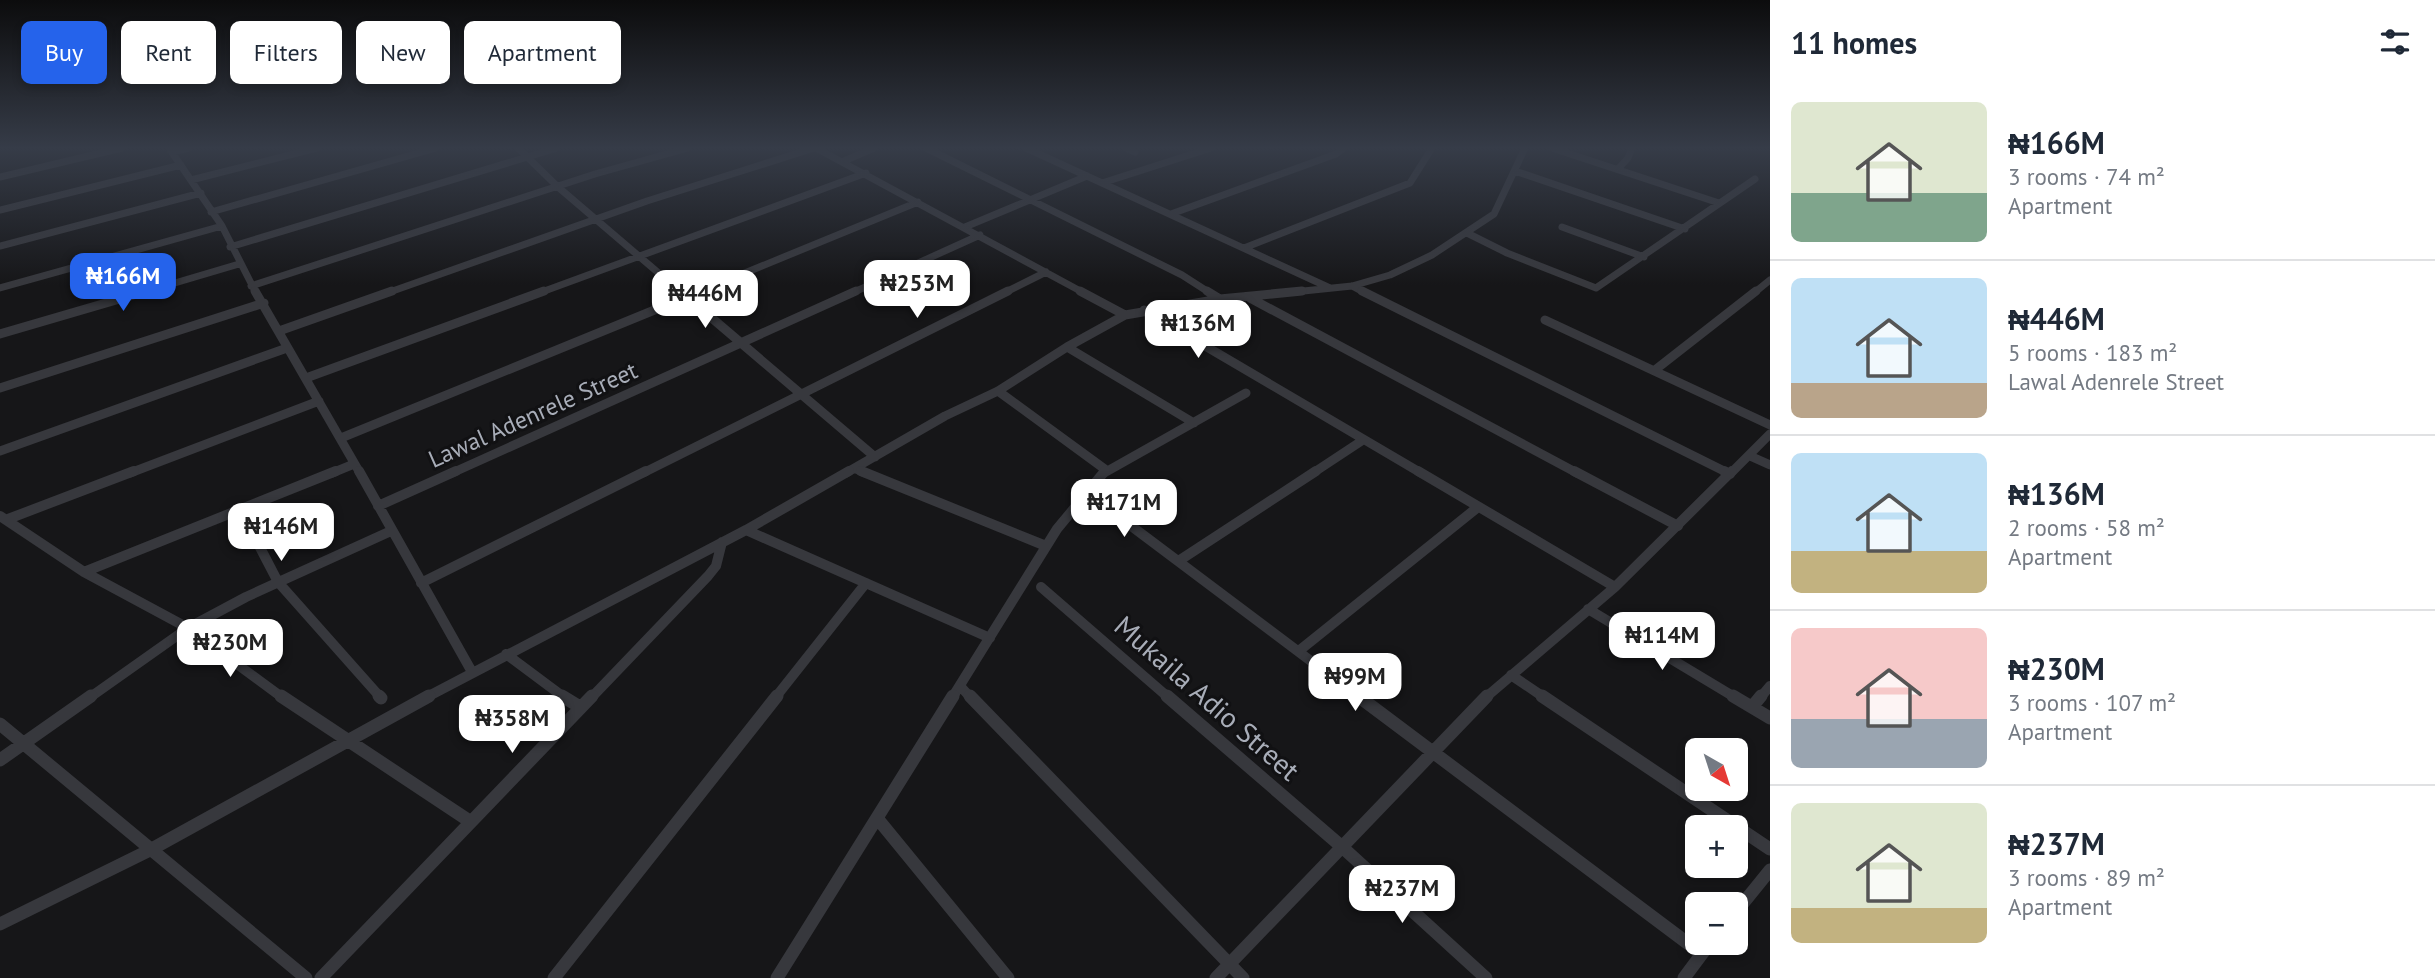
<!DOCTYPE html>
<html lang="en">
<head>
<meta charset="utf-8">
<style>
	:root { --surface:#fff; --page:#f6f6f7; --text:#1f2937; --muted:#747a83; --line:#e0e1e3; --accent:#2563eb }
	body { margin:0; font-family:"PT Sans",sans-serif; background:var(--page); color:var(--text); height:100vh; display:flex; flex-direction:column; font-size:26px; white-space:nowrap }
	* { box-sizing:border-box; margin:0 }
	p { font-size:23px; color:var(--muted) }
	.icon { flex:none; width:38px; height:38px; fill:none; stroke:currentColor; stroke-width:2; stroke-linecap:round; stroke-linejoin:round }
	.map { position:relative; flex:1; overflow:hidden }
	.panel { display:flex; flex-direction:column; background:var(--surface); width:665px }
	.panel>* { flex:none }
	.banner { position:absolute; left:21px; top:21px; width:665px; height:63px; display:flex; gap:14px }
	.needle { width:46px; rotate:141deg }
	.buttons { position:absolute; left:1685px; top:738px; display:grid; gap:14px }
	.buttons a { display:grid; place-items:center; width:63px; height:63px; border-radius:10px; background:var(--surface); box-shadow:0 4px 10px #0003; font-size:35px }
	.price { position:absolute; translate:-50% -60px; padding:0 16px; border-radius:14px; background:#fff; color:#222; font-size:23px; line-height:46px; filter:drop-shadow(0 2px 4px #0008) }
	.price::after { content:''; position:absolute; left:50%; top:42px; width:21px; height:16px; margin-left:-10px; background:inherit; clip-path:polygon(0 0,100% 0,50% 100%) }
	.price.active { background:var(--accent); color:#fff }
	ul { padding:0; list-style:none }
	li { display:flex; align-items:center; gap:21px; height:175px; padding:0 21px }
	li+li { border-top:2px solid var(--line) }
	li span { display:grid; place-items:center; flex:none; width:196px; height:140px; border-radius:10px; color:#555 }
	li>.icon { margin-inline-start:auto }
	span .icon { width:84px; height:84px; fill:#fffc; stroke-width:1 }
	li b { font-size:30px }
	h2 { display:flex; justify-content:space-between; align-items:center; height:84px; padding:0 21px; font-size:30px }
	.pill { padding:0 24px; border-radius:10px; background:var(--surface); box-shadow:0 4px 10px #0003; font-size:24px; line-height:63px }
	.pill.active { background:var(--accent); color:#fff }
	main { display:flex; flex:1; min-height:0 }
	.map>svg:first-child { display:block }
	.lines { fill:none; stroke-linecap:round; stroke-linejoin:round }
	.minor-far3 { stroke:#37383d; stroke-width:7 }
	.minor-far2 { stroke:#37383d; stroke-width:9 }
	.minor-far1 { stroke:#37383d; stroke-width:10 }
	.minor { stroke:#37383d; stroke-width:13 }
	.labels { text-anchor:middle; stroke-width:6; stroke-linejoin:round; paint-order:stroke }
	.street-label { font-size:24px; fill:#a8adb8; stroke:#111113 }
	.near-street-label { font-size:28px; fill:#a8adb8; stroke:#111113 }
</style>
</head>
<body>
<main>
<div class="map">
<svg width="1770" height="978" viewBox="0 0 1770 978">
	<rect width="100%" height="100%" fill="#161618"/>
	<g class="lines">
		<path class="minor-far3" d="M169,148l53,78 34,67
			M518,148l40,39 124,106
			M816,148l268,145
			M926,148l256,127 28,18
			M1026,148l304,140
			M1126,148l9,4
			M1552,148l167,55
			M172,152l17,-4
			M844,161l30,-13
			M1618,169l10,-11 4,-10
			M1515,171l170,58
			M0,177l122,-29
			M191,180l126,-32
			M1102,183l109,-35
			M0,210l181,-45
			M211,212l225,-64
			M1171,214l165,-60 8,-6
			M965,227l122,-51
			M1562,227l82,30
			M1467,233l40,20 89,35 159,-109
			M0,246l201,-53
			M230,247l327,-99
			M1244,248l166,-65 22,-35
			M251,286l344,-112 93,-26
			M1352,286l13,7
			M0,288l222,-62
			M141,293l98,-29
			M387,293l260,-92 167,-53
			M539,293l327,-120
			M696,293l222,-91
			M852,293l128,-58
			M1004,293l42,-21
			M1284,293l68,-7 38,-11 42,-20 62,-41 31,-66
			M1754,293l16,-13"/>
		<path class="minor-far2" d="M255,291l105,182
			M680,291l195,166
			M1080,291l45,24
			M1207,291l13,8
			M1362,291l366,182
			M1250,298l327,175
			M1144,310l277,163
			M1545,320l225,105
			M279,331l113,-40
			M0,334l147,-43
			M1067,347l127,76
			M1655,370l101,-79
			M306,378l238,-87
			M0,388l264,-85
			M998,391l108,79
			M341,438l360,-147
			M0,451l287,-103
			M1750,456l20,9
			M856,469l9,4
			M130,473l189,-72
			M332,473l22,-9
			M452,473l404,-182
			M643,473l365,-182
			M846,473l99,-57 53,-25 69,-44 58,-32 95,-16 82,-8
			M1104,473l142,-80
			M1313,473l50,-33
			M1731,473l39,-39"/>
		<path class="minor-far1" d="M359,471l113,201
			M861,471l185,75
			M1418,471l197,116
			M1574,471l104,55
			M1724,471l6,3
			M1086,492l274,206
			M378,506l78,-35
			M240,509l38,73 103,116
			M0,516l84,56 104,56 95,70
			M8,519l126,-48
			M746,530l244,108
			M1180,560l136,-89
			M84,572l252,-101
			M421,583l225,-112
			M1041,587l128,111
			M1588,609l148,89
			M1300,650l178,-143
			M506,654l59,44
			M1511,675l34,23
			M961,687l10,11
			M89,698l99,-70 58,-31 145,-66
			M425,698l321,-168 103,-59
			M591,698l117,-122 8,-10 6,-24
			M775,698l91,-115
			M952,698l105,-169 48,-58
			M1485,698l130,-111 117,-116
			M1760,698l10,-12"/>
		<path class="minor" d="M281,696l190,126
			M379,696l2,2
			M562,696l18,11
			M970,696l273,282
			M1167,696l174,150 145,132
			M1358,696l344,258
			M1542,696l228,153
			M1733,696l37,22
			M1752,707l9,-11
			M0,724l306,254
			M0,760l91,-64
			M877,818l131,160
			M1736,912l34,-42
			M0,924l150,-74 279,-154
			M321,978l271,-282
			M554,978l223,-282
			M777,978l176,-282
			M1216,978l271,-282
			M1684,978l26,-35"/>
	</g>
	<linearGradient id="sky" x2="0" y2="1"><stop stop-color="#0c0c0d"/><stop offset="0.52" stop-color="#363c48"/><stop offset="1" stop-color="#363c48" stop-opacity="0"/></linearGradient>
	<rect width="1770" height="285" fill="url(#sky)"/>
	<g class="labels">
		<g class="street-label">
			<text transform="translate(533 415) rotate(-24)" y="8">Lawal Adenrele Street</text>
		</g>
		<g class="near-street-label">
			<text transform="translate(1207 698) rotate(41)" y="10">Mukaila Adio Street</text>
		</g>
	</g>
</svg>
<div class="buttons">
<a><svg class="needle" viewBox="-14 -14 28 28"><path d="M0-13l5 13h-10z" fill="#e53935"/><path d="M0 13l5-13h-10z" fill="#747a83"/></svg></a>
<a>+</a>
<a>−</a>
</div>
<b class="price active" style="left:123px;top:313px">₦166M</b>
<b class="price" style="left:917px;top:320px">₦253M</b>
<b class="price" style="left:705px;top:330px">₦446M</b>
<b class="price" style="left:1198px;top:360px">₦136M</b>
<b class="price" style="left:1124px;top:539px">₦171M</b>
<b class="price" style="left:281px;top:563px">₦146M</b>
<b class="price" style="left:1662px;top:672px">₦114M</b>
<b class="price" style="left:230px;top:679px">₦230M</b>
<b class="price" style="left:1355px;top:713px">₦99M</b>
<b class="price" style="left:512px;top:755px">₦358M</b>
<b class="price" style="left:1402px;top:925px">₦237M</b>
<div class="banner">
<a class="pill active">Buy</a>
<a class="pill">Rent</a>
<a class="pill">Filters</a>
<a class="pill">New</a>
<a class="pill">Apartment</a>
</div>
</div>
<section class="panel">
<h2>11 homes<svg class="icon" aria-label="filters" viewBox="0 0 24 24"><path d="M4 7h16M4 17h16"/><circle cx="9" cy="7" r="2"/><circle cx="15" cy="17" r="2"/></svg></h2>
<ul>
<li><span style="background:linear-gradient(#dfe7d0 65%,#7fa58c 0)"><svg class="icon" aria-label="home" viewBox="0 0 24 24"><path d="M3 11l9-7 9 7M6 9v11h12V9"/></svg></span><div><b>₦166M</b><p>3 rooms · 74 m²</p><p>Apartment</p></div></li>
<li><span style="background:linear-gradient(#bfe0f5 75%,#b9a48a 0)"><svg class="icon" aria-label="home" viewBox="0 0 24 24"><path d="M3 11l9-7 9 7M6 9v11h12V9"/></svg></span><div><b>₦446M</b><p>5 rooms · 183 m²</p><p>Lawal Adenrele Street</p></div></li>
<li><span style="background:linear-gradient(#bfe0f5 70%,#c2b280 0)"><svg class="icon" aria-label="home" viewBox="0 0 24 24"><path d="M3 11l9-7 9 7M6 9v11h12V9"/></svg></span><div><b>₦136M</b><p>2 rooms · 58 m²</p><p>Apartment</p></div></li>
<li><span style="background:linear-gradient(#f6c9c9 65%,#9aa5b1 0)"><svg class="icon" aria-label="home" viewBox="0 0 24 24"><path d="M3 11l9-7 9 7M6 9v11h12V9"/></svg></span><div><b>₦230M</b><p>3 rooms · 107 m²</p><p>Apartment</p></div></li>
<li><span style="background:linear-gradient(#dfe7d0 75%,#c2b280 0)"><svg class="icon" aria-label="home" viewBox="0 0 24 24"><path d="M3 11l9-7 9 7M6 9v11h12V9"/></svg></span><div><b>₦237M</b><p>3 rooms · 89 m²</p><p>Apartment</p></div></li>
</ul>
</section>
</main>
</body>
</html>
